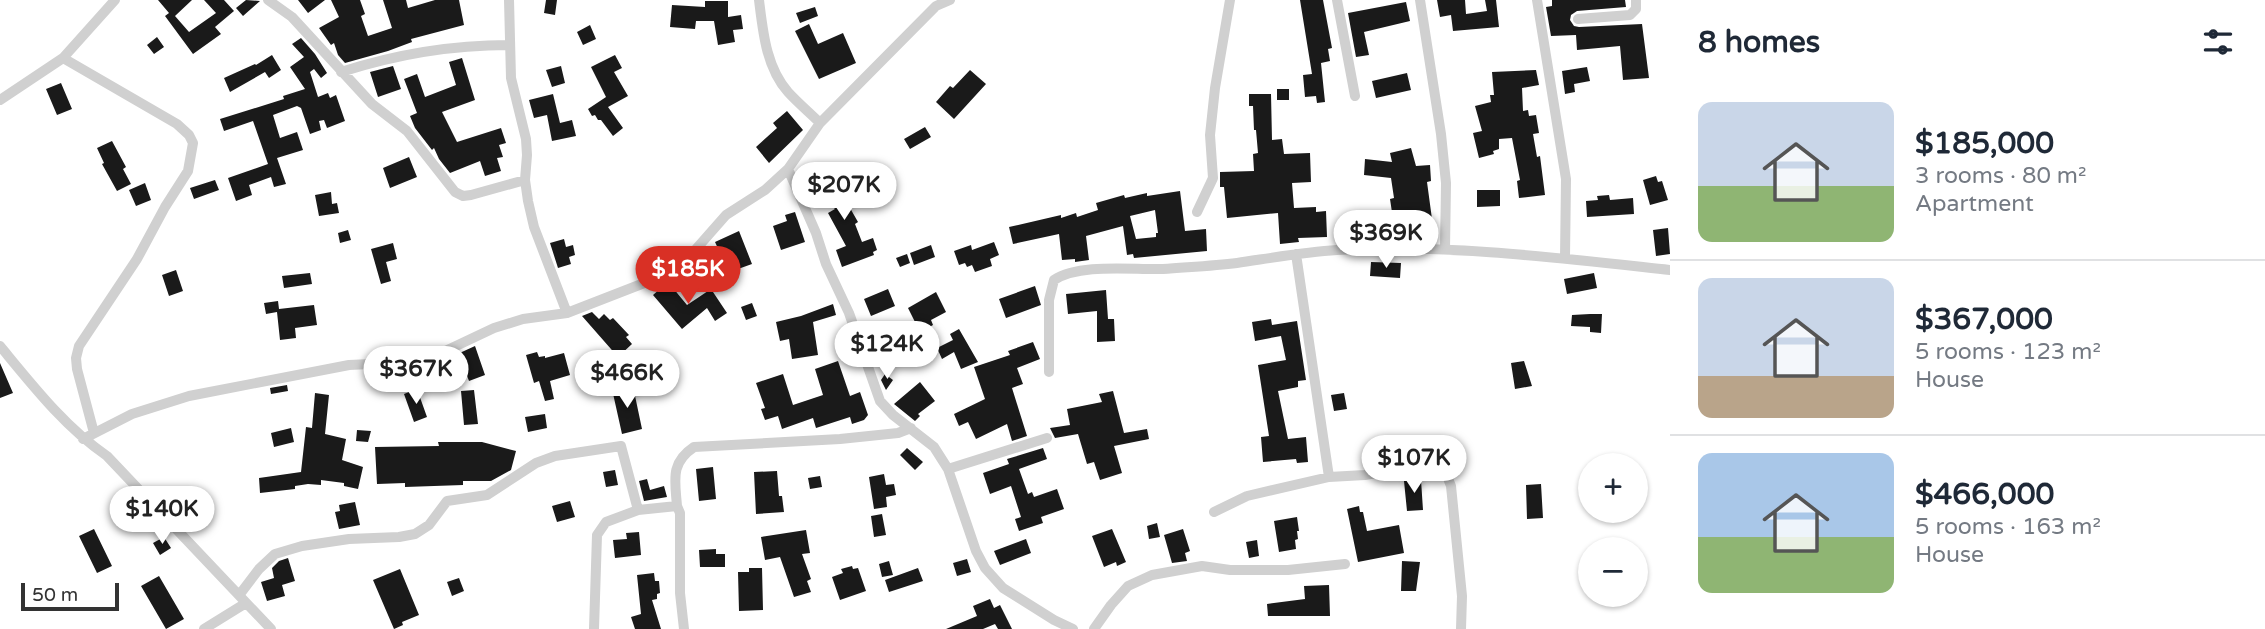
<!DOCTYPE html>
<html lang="en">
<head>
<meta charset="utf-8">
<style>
	:root { --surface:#fff; --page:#f6f6f7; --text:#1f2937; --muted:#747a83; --line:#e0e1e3; --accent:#d93025 }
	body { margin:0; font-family:"Varela Round",sans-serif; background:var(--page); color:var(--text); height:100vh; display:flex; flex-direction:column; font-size:26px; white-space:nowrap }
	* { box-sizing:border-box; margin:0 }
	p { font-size:23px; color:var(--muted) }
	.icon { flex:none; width:38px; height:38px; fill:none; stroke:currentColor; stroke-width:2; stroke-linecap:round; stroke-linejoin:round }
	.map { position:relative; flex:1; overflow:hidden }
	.drawer { display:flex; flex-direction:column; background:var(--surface); width:595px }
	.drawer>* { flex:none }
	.fabs { position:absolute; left:1578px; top:453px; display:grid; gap:14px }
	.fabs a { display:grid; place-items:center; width:70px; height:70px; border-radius:50%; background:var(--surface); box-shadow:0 2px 5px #0004; font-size:35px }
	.scale { position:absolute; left:21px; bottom:18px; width:98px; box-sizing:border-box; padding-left:7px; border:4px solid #333; border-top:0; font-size:19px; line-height:24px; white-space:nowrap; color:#333; -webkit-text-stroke:5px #fff; paint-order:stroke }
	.price { position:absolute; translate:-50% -60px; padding:0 16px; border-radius:24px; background:#fff; color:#222; font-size:23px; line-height:46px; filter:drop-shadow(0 2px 4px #0008) }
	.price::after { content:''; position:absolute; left:50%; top:42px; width:21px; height:16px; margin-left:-10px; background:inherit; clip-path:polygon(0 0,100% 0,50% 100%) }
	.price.on { background:var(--accent); color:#fff }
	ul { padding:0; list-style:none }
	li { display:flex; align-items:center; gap:21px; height:175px; padding:0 28px }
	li+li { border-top:2px solid var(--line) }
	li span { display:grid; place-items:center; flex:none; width:196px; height:140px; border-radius:14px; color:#555 }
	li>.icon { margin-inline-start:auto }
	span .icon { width:84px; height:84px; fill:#fffc; stroke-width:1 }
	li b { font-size:30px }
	h2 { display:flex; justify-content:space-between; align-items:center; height:84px; padding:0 28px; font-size:30px }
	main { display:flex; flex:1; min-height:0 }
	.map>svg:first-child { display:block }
	.building { fill:#1a1a1a; fill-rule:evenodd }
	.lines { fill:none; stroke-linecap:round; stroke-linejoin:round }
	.street { stroke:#d0d0d0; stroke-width:10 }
</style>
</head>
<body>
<main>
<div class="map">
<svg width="1670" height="629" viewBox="0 0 1670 629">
	<rect width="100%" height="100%" fill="#fff"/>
	<path class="building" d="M158,0h34l-17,16 14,16 27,-19 -12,-13h20l10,11 -19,16 6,7 -28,20 -28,-38 4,-3z
		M246,0l14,1 -17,15 -7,-8z
		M298,0h27l-17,13z
		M331,0h29l5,14 -4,2 7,20 24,-8 -9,-28h23l2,8 27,-8h24l5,25 -53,14 1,3 -24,9 -43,12 -7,-8 -4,-12 -3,2 -12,-17 20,-11z
		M546,0h11l-2,15 -11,-2z
		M1300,0h23l9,48 -4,1 2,12 -9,2 4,39 -8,1 -1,-7 -11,1 -2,-22 9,-1z
		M1437,0h28l1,14 21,-3 -2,-11h11l3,27 -46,4 -2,-16 -11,2z
		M1552,0h73l1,7 -49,4 -6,4 -1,5 4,6 5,1 63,-3 7,54 -26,2 -3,-34 -43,4 -1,-15 -25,1 -5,-29 6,-1z
		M705,1h23v16l13,-2 2,14 -10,1 2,12 -17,3 -4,-24h-18l-1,8 -25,-2 2,-22 33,2z
		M1406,2l4,19 -46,11 5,23 -13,2 -8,-44z
		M815,7l3,9 -18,7 -4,-10z
		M809,24l9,20 25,-11 13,30 -37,16 -24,-48z
		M590,25l6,14 -13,6 -6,-13z
		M157,37l7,10 -10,7 -7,-9z
		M301,38l14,16 12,19 -6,5 -7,-9 -4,3 8,25 10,-4 2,5 6,-3 9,26 -18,7 -3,-8 -5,1 2,9 -11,4 -9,-26 -4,-2 -24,9 7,23 17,-6 6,18 -26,8 9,26 -12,3 -3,-10 -22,8 3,10 -16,6 -8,-23 40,-14 -15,-43 -29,10 -4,-12 64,-20 -1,-3 22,-7 -15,-22 14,-10 -12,-13z
		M272,55l9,15 -12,8 -4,-6 -35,20 -6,-14 31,-14 1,1z
		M615,55l7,13 -8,4 14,24 -20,11 15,21 -10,8 -12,-16h-3l-3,-5 -3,1 -4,-7 18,-12 -15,-30z
		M462,58l13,42 -33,12 15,30 44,-14 5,15 -7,2 4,12 -6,1 4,13 -16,5 -5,-15 -30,12 -11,-14 -5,-11 -2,2 -17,-22 -5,-12 7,-3 -13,-34 13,-5 8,23 31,-12 -7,-23z
		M393,66l8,23 -23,8 -8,-25z
		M561,66l4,17 -13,4 -6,-17z
		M1587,67l3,14 -16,3 1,8 -10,2 -3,-23z
		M970,70l16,14 -32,35 -18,-17 14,-16 3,2z
		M1536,70l3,15 -17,3 1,23 5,-1 1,6 7,-1 3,18 -6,1 4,23 3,-1 5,39 -26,3 -2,-17 3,-1 -8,-42 -13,1v10l-6,2 1,3 -15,4 -6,-25 9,-2 -7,-25 16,-4 -1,-7h4l-2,-23z
		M1407,73l4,17 -35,8 -4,-17z
		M61,83l11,26 -15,6 -11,-26z
		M1277,89h12v11h-12z
		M553,94l7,29 12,-3 4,16 -24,5 -5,-26 -13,3 -5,-18z
		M1249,94h22l1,46 10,-1 2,15 26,-1 1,29 -19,1 2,25 22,-1v5l10,-1 1,26 -29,1 1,4 -19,2 -2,-31 -51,5 -3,-31h-4v-15l34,-1 -1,-17 5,-1 -2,-23h-2l-1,-24h-4z
		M787,111l16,19 -34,33 -13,-16 21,-19 -4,-5z
		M925,127l6,10 -21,12 -6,-10z
		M112,141l14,26 -3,2 8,15 -14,7 -15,-27 2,-1 -7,-15z
		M1411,148l5,18 14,-1 1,16 -4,1 5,37 -13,2 -1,-6 -25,4 -3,-20 4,-1 -3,-20 -27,-3 1,-16 27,3 -2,-9z
		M409,157l8,20 -27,11 -7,-20z
		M820,169l22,25 16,28 -3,2 7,18 11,-4 4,12 -4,2 1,3 -32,12 -6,-17 10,-4 -18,-33 7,-4 -27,-29z
		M1656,176l2,6 4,-1 6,19 -18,5 -7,-25z
		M215,180l4,10 -25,9 -4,-11z
		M145,183l6,17 -15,6 -7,-16z
		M1477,190h23v16l-23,1z
		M1180,191l5,40 21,-2 1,22 -73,7 -1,-4 -6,1 -4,-29 -37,10 3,24 -14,2v-3l-13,1 -3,-26 -46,10 -4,-17 52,-12v3l15,-5 1,4 21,-7 -2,-7 28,-8 1,3 22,-5v3zM1155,210l3,23h-2v4l-20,2 -6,-23z
		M331,192l1,12 5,-1 2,10 -20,3 -4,-21z
		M1609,195l1,5 23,-2 1,16 -47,3 -1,-16 12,-1 -1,-4z
		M795,212l10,30 -24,8 -8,-24 14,-5 -2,-6z
		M1668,228l2,26 -14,2 -3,-26z
		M348,230l3,10 -11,3 -2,-10z
		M739,231l13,33 -14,5 -6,-18 -11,4 -6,-13z
		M564,239l2,8 7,-2 2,10 -6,2 2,7 -13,4 -8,-25z
		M994,242l5,13 -9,4 2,7 -17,6 -3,-7 -5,2 -2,-4 -6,2 -5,-14 17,-6 1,5z
		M393,243l4,16 -11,3 5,19 -10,3 -10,-35z
		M931,245l4,12 -21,8 -4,-12z
		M907,254l3,9 -10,4 -4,-9z
		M1371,262l30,1 -1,15 -30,-2z
		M176,270l7,21 -14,5 -7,-21z
		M310,273l2,11 -28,4 -2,-12z
		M1594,273l3,15 -30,6 -3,-15z
		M668,282l19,23 24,-16 16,24 -12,8 -8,-13 -25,21 -29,-34z
		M1035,286l6,19 -35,13 -7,-19z
		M888,289l7,17 -24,10 -7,-17z
		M1106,290l2,29h6l1,22 -18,1v-31l-29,3 -2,-20z
		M936,292l10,20 -15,8 2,5 -31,17 -2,-4 16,-14 -8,-16z
		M278,301l1,8 35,-4 3,20 -22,3 1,10 -16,2 -3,-28 -11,2 -2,-11z
		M752,303l5,13 -11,4 -5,-13z
		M833,304l3,11 -23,7 5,33 -26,4 -3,-20 -9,2 -4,-19 25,-6z
		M592,312l7,7 5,-5 6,6 3,-2 16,17 -3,2 6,7 -14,13 -36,-41z
		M1590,314h12l-1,19 -11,-1v-5l-19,-1 1,-11z
		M1271,319l1,6 25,-4 9,59 -8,1v6l-20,4 10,48 18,-2 2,25 -11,1 -1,-4 -33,3 -2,-25 8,-1 -11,-71 28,-5 -5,-24 -26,5 -3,-19z
		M959,329l19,33 -17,7 -7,-17 -12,7 -5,-11 16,-8 -3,-6z
		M1033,342l7,17 -23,9 6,16 -11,4 15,48 -15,5 -5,-17 -31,15 -8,-17 -9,4 -5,-12 31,-15 -11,-32 36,-12 -2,-4z
		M475,346l10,29 -16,6 -6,-16 -20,7 -3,-10z
		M537,352l2,5 6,-1v2l19,-5 6,22 -20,6 4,18 -9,2 -6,-20 -5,2 -8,-28z
		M838,361l12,35 10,-4 8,23 -4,5 -12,4 -2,-7 -34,11 -3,-10 -31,11 -4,-13 -13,4 -4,-11 4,-1 -9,-25 27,-9 10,31 30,-10 -8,-26z
		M1524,361l8,25 -17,3 -4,-26z
		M0,363l13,30 -13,5z
		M885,374l8,6 -7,10 -5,-10z
		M920,382l15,19 -17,13 2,2 -5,5 -21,-17z
		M287,385l1,6 -17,3 -1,-6z
		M626,386l1,7 7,-2 8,38 -20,5 -10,-45z
		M417,389l10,28 -13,5 -10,-28z
		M474,390l4,34 -14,1 -3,-34z
		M1113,391l11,42 23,-4 2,10 -35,7 8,27 -22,7 -6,-18 -7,2 -9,-30 -23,4 -5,-10 20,-3 -3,-16 35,-7 -3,-8z
		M315,393l14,2 -4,39 21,5 -4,21 21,7 -5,22 -14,-3v-3l-23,-3v5l-13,-1 -13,2v3l-35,4 -1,-15 42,-6 5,-45 6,1z
		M1344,393l3,16 -13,2 -3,-16z
		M545,414l2,14 -19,4 -3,-15z
		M291,428l3,14 -20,5 -3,-14z
		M357,430l14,1 -3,11 -12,-1z
		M438,442h44l34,9 -5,19 -20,11h-28v4l-58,2v-4l-28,1 -2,-37 64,-1z
		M907,448l16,14 -8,8 -15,-15z
		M1043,448l4,11 -28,10 9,25 4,-2 2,5 23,-8 7,20 -23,8 2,6 -24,8 -4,-12 6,-2 -10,-31 -21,8 -7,-21 26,-9 -2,-5z
		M713,467l3,32 -17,2 -3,-32z
		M615,470l3,15 -12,2 -3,-15z
		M777,471l2,25h3l2,16 -28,2 -2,-42z
		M884,474l2,11 8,-1 2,11 -10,2 1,10 -13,2 -5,-32z
		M820,476l2,11 -12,2 -2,-11z
		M647,479l3,11 14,-4 3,11 -23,4 -5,-20z
		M1421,480l2,30 -16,1 -3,-30z
		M1541,484l2,34 -16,1 -1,-34z
		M570,501l5,16 -18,5 -5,-16z
		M355,502l5,23 -21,4 -4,-17 5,-1 -1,-6z
		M1359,506l1,6h3l4,19 32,-6 5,28 -46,9 -11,-53z
		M882,514l4,21 -12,2 -3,-21z
		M1297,517l2,14h-2l1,8 -3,1 1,9 -17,3 -5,-31z
		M1157,523l3,14 -11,2 -2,-13z
		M94,529l18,37 -15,7 -18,-37z
		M1112,529l14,33 -9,4 -1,-4 -12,5 -12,-31z
		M1183,529l7,22 -5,2 2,8 -15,2 -8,-28z
		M806,530l4,23 -8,1 9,25 -4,2 4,11 -17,5 -14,-40 -15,3 -4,-23z
		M639,532l2,23 -26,3 -2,-18 14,-1 -1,-6z
		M164,537l7,11 -11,7 -7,-12z
		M1026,539l5,14 -31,12 -6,-14z
		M1257,540l2,16 -10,2 -3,-16z
		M716,549v5h9v13h-25l-1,-17z
		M288,558l7,23 -13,4 3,11 -18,5 -6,-19 13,-4 -2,-10 7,-7z
		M967,559l4,13 -14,4 -4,-13z
		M889,561l4,14 -11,2 -3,-13z
		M1402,561l18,1 -4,29h-15z
		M852,566l1,3 5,-1 8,23 -26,9 -8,-23 11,-4 -2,-4z
		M749,568h13l1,42 -24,1 -1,-39h11z
		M918,568l5,13 -34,11 -4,-12z
		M400,569l19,46 -17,7 1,3 -9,4 -21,-49z
		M654,573l1,8h4l1,12 -3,1v5l-5,1 9,29h-26l-4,-12 10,-3 -4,-39z
		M159,576l25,43 -18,10 -25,-43z
		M459,578l5,13 -12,5 -5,-14z
		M1329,585l1,31h-62l-1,-12 38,-5 -1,-13z
		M990,599l4,9 6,-3 12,24h-14l-3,-5 -12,5h-37l31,-13 -4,-10z"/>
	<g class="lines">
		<path class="street" d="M268,0l24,17 80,87 35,27 48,61 8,4 8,-1 54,-15
			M509,0l2,78 15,61 1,16 -2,25 3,21 6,26 33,86
			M759,0c4,32 7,67 29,92 10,11 22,21 32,31
			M1337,0l18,96
			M1420,0l21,134 5,49 -1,66
			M1537,0l29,179 -1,79
			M1578,19l52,-4 6,-6v-9
			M63,58l114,66 12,11 4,8 -5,28 -23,36 -28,52 -58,87 -3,12 1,11 17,64
			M341,72c56,-18 110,-27 168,-27
			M0,100l63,-42 52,-58
			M788,169l28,64 10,31 23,49 31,88 13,14 41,32 14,22 28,82 9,17 18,20 51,32 19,9
			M1197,212l16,-34 -3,-43 5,-47 15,-88
			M1296,254l33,223
			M0,346c33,40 65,81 107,110l164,173
			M1049,372v-72l5,-20c26,-17 78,-10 109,-11 25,-2 50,-3 74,-6 34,-5 67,-11 100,-13 111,-6 223,8 333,20
			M83,439l49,-25 57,-18 160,-31 63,-3 27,-8 55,-26 29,-9 44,-6 103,-40 12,-8 44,-50 39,-25 23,-21 32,-46 116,-117 14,-6
			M948,469l99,-31
			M677,506c-2,-26 -7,-43 17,-59l146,-8 58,-6 13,-5
			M1214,512l33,-16 82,-19 36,-2 63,-11 17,7 6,15 11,110 -1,33
			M240,594l19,-25 16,-15 27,-8 47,-7 50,-2 16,-3 14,-9 18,-24 40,-6 49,-32 19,-7 66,-10 17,64 39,-4 3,7v80l4,36
			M204,629l42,-26
			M594,629l3,-94 9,-13 32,-12
			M1094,629l17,-24 17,-19 24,-11 50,-9 28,4h58l57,-6"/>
	</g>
</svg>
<div class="fabs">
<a>+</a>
<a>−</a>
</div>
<div class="scale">50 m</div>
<b class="price" style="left:844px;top:222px">$207K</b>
<b class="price" style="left:1386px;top:270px">$369K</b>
<b class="price on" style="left:688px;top:306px">$185K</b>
<b class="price" style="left:887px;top:381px">$124K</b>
<b class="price" style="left:416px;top:406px">$367K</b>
<b class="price" style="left:627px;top:410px">$466K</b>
<b class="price" style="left:1414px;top:495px">$107K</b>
<b class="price" style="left:162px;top:546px">$140K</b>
</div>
<section class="drawer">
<h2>8 homes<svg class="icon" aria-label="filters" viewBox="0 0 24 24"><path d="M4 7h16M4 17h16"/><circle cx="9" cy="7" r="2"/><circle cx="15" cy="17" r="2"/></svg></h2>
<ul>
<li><span style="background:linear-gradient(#c9d6e8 60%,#8fb573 0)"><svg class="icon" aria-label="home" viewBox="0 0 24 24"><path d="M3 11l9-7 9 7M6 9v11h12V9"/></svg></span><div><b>$185,000</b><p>3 rooms · 80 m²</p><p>Apartment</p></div></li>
<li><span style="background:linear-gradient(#c9d6e8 70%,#b9a48a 0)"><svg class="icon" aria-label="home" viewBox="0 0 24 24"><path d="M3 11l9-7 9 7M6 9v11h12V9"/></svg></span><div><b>$367,000</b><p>5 rooms · 123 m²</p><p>House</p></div></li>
<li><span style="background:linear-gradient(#a9c7e8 60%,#8fb573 0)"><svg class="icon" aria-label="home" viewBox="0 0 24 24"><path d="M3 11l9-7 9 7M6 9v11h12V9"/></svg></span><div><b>$466,000</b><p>5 rooms · 163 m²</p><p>House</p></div></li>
</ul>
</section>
</main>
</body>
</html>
